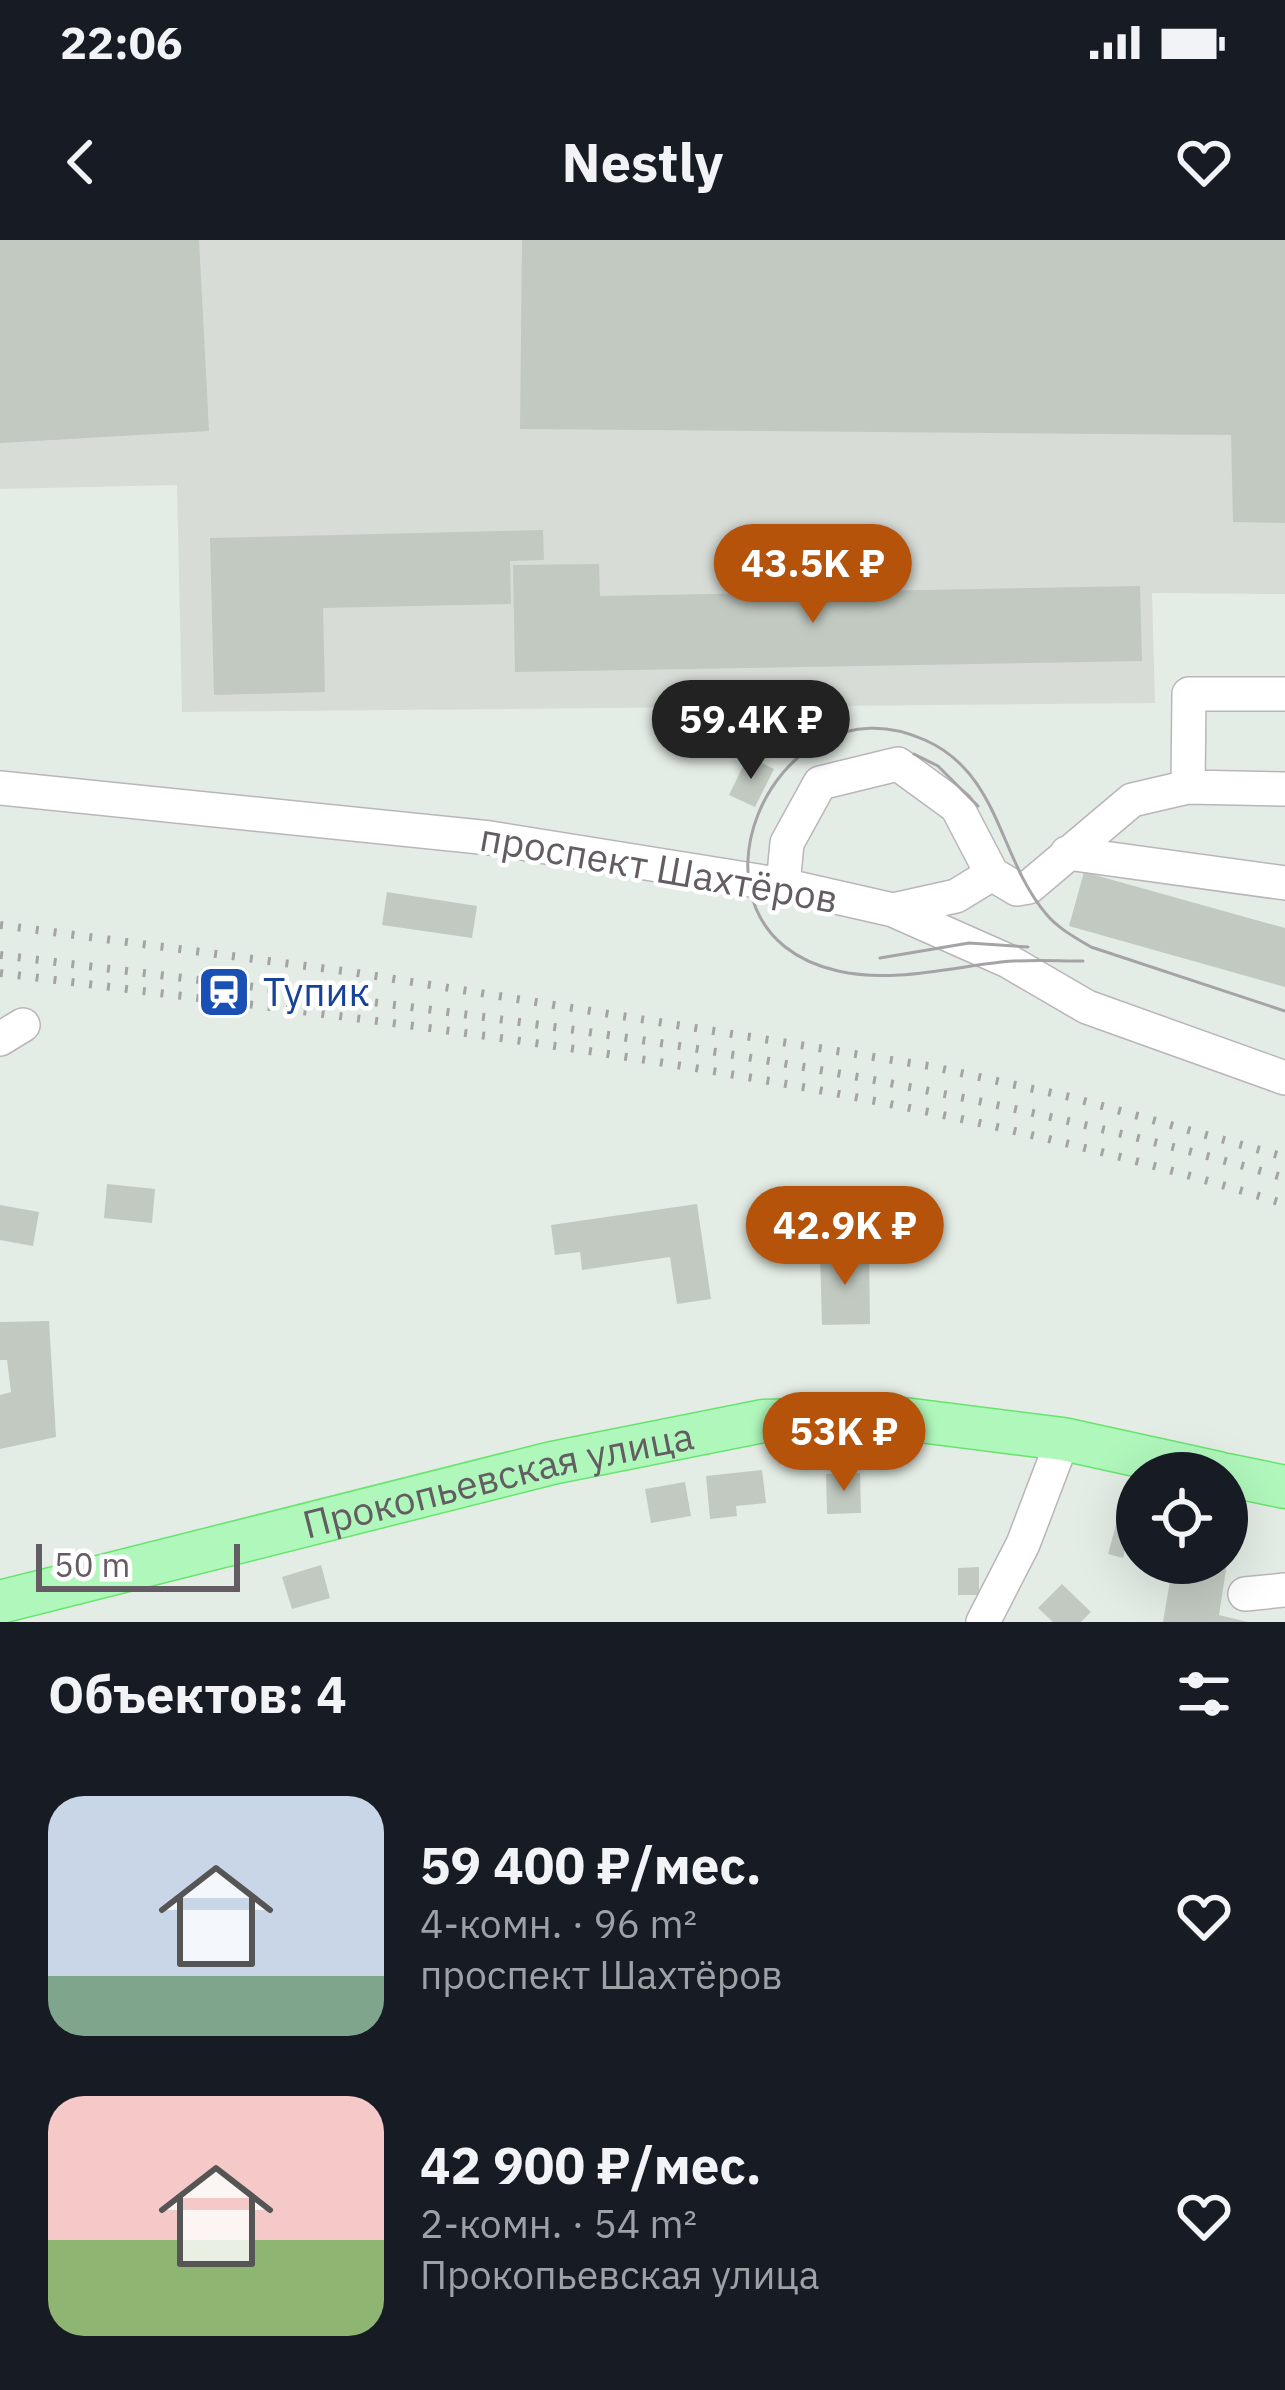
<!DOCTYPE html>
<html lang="ru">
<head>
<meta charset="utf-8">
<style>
	:root { --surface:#171b24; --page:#242831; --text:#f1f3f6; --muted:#9ea1a6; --accent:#b45309 }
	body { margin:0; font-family:"IBM Plex Sans",sans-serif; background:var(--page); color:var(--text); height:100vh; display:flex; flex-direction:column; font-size:45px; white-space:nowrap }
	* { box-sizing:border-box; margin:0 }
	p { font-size:39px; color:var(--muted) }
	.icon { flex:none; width:66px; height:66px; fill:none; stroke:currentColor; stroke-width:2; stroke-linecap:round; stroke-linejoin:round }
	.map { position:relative; height:1382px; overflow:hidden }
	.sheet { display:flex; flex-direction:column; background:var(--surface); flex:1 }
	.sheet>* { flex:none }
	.buttons { position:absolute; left:1116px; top:1212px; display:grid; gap:24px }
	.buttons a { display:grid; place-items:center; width:132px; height:132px; border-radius:50%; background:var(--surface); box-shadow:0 12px 48px #0002; font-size:60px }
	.scale { position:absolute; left:36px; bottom:30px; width:204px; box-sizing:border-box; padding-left:12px; border:6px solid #635c63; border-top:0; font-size:33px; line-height:42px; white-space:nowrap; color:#635c63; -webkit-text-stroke:9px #fff; paint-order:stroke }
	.price { position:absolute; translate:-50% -102px; padding:0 27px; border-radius:42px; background:var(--accent); color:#fff; font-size:39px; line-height:78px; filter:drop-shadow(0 3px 6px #0008) }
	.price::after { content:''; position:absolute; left:50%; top:72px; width:36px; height:27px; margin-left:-18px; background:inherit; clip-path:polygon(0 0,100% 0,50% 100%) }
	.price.on { background:#222; color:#fff }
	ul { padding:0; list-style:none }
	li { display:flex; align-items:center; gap:36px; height:300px; padding:0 48px }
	li span { display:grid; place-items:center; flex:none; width:336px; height:240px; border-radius:36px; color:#555 }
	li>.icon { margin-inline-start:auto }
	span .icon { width:144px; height:144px; fill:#fffc; stroke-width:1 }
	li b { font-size:51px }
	h2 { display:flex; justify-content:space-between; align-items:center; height:144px; padding:0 48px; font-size:51px }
	.status { display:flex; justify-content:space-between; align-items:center; height:84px; padding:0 60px; background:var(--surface); direction:ltr }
	.status svg { height:33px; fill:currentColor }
	header { display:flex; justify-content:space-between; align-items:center; height:156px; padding:0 48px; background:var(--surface); font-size:54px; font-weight:800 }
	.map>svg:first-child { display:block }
	.industrial { fill:#d7dcd7 }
	.building { fill:#c1c9c1 }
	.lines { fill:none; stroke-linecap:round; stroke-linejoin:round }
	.minor-casing { stroke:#bab5ba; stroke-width:36 }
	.major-casing { stroke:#67e46e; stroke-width:45 }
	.minor { stroke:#fff; stroke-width:33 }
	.major { stroke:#b0f7bc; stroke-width:42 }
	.tram { stroke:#a6a3a6; stroke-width:3 }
	.rail { stroke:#a6a3a6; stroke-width:8; stroke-dasharray:3 15; stroke-linecap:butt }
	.labels { text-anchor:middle; stroke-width:9; stroke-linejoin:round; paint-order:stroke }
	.street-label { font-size:39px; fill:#635c63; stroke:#fff }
	.transit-label { font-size:39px; fill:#164399; stroke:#fff; text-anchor:start }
</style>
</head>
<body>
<div class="status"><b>22:06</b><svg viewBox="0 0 49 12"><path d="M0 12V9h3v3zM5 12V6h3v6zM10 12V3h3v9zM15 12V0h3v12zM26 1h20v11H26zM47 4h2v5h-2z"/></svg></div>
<header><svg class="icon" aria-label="back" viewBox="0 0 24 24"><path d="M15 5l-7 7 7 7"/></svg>Nestly<svg class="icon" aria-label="heart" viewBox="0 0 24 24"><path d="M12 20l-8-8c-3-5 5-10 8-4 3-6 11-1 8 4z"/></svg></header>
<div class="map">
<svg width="1285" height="1382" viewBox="0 0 1285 1382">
	<rect width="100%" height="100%" fill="#e4ede5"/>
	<path class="industrial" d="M0,0h1285v354l-133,-1 3,110 -973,9 -5,-227 -177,4z"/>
	<path class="building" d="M0,0h199l10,191 -209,12z
		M522,0h763v283l-52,-1 -2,-87 -711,-6z
		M543,290l1,30 -34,1 1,43 -188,4 2,84 -111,3 -4,-157z
		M599,324l1,32 540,-10 2,75 -627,11 -2,-107z
		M748,516l26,13 -19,38 -26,-12z
		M1084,632l201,56v59l-216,-61z
		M387,652l90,14 -5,32 -90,-13z
		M107,944l48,5 -3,34 -48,-5z
		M697,964l14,95 -34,5 -7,-47 -88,13 -2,-18 -25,3 -4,-30z
		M0,965l39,7 -6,34 -33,-6z
		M869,1012l1,72 -48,1 -2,-72z
		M49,1081l7,116 -56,12v-54l11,-3 -4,-32h-7v-38z
		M762,1230l4,33 -30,3 1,10 -27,3 -4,-43z
		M860,1233l1,40 -34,1 -1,-40z
		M685,1242l6,34 -40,7 -6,-34z
		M1117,1281l15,4 -9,33 -15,-4z
		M1173,1323h54l-8,52 29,7h-85z
		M321,1325l9,33 -38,11 -10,-32z
		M979,1327v28h-21v-27z
		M1062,1344l29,28 -10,10h-28l-15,-14z"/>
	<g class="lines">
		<g class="minor-casing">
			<path id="minor" d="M1188,547l1,-93h96
				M0,548l490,50 293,47 110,25 115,51 79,46 198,71
				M1067,613l218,30
				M783,645l4,-42 33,-60 78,-19 59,43 35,67 25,15 12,-2 103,-87 56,-13 97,2
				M893,670l63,-14 36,-22
				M0,799l23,-14
				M1245,1354l40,-4
				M983,1382l40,-78 40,-105"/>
		</g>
		<g class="major-casing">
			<g id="major">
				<path d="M1227,1235l58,12"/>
				<path id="s1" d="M0,1362l552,-139 211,-42 133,-3 167,21 155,34"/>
			</g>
		</g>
		<use href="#minor" class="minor"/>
		<use href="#major" class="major"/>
		<path class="tram" d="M914,514l24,12 40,40
			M880,718l89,-15 59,4
			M1083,721c-27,0 -55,-2 -82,1 -53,6 -110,21 -163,9 -176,-40 -66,-301 87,-231 76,34 73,118 122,175 12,14 29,23 44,32l194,64"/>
		<path class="rail" d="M0,685l351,47 578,94 141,31 215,60
			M0,715c431,55 867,100 1285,223
			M0,733c431,55 869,101 1285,231"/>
	</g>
	<defs>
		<g id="station-square" transform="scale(2.7)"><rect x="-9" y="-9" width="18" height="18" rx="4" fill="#1a4fb4" stroke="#fff"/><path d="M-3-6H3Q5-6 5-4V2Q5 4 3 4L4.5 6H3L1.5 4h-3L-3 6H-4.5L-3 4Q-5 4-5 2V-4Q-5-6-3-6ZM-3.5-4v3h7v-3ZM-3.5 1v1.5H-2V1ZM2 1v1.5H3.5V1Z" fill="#fff"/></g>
	</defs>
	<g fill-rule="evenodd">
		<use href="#station-square" x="224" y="752"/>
	</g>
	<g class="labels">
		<g class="street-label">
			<text transform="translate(659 628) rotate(10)" y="14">проспект Шахтёров</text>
			<text dy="14" stroke="none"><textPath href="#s1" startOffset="513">Прокопьевская улица</textPath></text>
		</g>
		<g class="transit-label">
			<text x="263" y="766">Тупик</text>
		</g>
	</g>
</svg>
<div class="buttons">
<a><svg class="icon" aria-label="locate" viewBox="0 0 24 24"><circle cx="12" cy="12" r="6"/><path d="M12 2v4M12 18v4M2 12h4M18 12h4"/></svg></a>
</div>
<div class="scale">50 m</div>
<b class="price" style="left:813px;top:386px">43.5K ₽</b>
<b class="price on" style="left:751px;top:542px">59.4K ₽</b>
<b class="price" style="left:845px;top:1048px">42.9K ₽</b>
<b class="price" style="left:844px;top:1254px">53K ₽</b>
</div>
<section class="sheet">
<h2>Объектов: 4<svg class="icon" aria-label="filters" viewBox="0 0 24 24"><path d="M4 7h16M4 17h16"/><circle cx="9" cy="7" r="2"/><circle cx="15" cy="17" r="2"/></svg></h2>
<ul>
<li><span style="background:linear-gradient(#c9d6e8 75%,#7fa58c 0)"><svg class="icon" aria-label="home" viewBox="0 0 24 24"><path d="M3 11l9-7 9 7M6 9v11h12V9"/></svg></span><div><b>59 400 ₽/мес.</b><p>4-комн. · 96 m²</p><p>проспект Шахтёров</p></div><svg class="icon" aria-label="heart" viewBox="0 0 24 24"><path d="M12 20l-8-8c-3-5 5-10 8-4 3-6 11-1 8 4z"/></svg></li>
<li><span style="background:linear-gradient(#f6c9c9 60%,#8fb573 0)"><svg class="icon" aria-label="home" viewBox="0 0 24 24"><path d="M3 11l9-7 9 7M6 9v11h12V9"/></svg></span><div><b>42 900 ₽/мес.</b><p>2-комн. · 54 m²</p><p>Прокопьевская улица</p></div><svg class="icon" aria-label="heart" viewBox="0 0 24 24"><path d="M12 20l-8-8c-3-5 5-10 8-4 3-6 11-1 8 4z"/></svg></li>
</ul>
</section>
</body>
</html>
